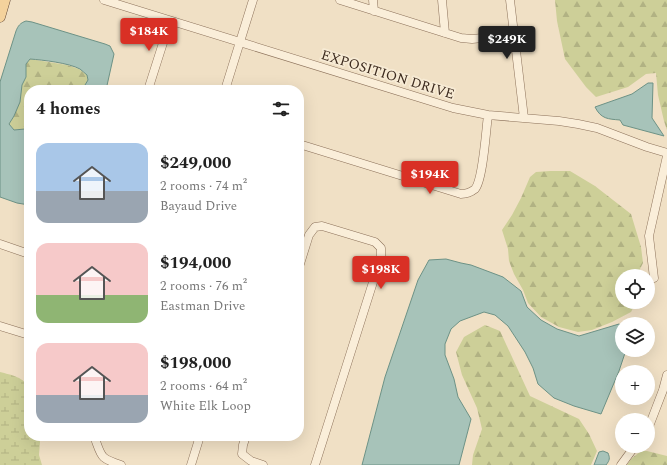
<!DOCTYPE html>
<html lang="en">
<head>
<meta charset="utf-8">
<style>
	:root { --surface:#fff; --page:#f2f2f2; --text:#222; --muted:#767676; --accent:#d93025 }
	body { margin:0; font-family:Spectral,serif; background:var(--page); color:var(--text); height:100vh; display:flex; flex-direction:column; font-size:15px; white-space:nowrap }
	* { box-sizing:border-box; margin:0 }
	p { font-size:13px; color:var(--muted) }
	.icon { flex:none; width:22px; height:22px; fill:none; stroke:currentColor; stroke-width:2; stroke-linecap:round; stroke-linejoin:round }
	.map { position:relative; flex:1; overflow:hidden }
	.sheet { position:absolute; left:24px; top:85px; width:280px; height:356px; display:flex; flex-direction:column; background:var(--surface); border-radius:16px; box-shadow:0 4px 16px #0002 }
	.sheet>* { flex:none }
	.buttons { position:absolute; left:615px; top:269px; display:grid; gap:8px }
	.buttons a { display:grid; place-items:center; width:40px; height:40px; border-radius:50%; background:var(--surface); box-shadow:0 4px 16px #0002; font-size:20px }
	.price { position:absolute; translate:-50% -34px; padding:0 9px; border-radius:4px; background:var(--accent); color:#fff; font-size:13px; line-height:26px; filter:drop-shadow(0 1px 2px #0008) }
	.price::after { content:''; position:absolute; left:50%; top:24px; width:12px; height:9px; margin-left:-6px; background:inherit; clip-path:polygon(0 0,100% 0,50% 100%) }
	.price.on { background:#222; color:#fff }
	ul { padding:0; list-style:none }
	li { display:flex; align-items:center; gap:12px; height:100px; padding:0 12px }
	li span { display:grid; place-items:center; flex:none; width:112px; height:80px; border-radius:12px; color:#555 }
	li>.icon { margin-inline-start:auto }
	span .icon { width:48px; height:48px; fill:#fffc; stroke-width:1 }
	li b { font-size:17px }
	h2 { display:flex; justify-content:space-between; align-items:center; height:48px; padding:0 12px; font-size:17px }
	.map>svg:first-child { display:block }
	.forest { fill:url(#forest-firs) }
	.wetland { fill:url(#wetland-marsh) }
	.water { fill:#a7c3b9; stroke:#6d9286 }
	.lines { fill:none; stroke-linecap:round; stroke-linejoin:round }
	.minor-casing { stroke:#8c715a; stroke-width:9 }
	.major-casing { stroke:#5a3f2e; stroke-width:11 }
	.minor { stroke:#faeed9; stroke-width:8 }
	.major { stroke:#f4d29c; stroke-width:10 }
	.labels { text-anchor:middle; stroke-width:3.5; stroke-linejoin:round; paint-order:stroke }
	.street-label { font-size:14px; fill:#3c2a1e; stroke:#f7ebd5 }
</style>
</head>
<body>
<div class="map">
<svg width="667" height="465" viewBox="0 0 667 465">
	<defs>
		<pattern id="forest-firs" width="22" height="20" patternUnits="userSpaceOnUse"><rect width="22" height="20" fill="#cdcf98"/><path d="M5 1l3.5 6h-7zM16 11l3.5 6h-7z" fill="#b1b283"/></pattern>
		<pattern id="wetland-marsh" width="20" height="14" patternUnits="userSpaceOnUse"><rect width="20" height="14" fill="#cdcf98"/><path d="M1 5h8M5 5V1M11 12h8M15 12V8" fill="none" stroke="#b1b283"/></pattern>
	</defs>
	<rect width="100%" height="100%" fill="#f0e0c5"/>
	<path class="forest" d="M555,0h112v130l-3,-9 -6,-26 -2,-22 -10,1 -18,13 -32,10 -10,-10 -21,-28 -8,-38z
		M30,59l37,6 12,4 8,6 1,5 -6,10h-53v40l-4,-1 -11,1 -5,-6 5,-8 8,-31 4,-8v-13z
		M550,171h20l25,15 36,28 10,33 2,16 -4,8 1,5h-18v26h14l-5,10 -19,10 -20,8 -14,2 -19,-5 -18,-10 -13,-14 -5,-13 -9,-16 -5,-13 -1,-12 -6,-19 10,-15 9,-17 9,-21 6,-5z
		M485,325l15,6 30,65 49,23 10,15 8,17 -6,14h-119l1,-10 9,-26 -5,-21 -15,-33 -6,-23 8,-15z
		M641,451h6l20,5v9h-40l4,-6z"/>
	<path class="wetland" d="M0,372c11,3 25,5 29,17v47h10l1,6 -1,13 3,10h-42z"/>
	<path class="water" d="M26,21l6,1 73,22 5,2 4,8 -8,36h-24l6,-10 -1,-5c-2,-2 -5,-4 -7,-6 -11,-6 -37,-9 -50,-10l-4,5v13l-4,8 -2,17 -6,14 -5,8 5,6 11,-1 4,1v75l-12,-2 -17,-6v-115l16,-51c2,-5 4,-8 10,-10z
		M648,83h5l-1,35 12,18 -41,-11 -3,-5c-12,-1 -19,-1 -25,-13l37,-13z
		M446,259l15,4 10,2 32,12 18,14 6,16 14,13 16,9 22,7 40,-12 3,2v24h4l-7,21 -18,43 -27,-8 -20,-8 -16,-14 -5,-16 -8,-16 -17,-26 -13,-11 -11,-3 -24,9 -9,8 -6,15v11l9,24 4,18 13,22 -12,46h-97l23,-88 33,-97 11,-20z
		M603,451l5,2c2,5 2,7 -2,12h-12l5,-13z"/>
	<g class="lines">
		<g class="minor-casing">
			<path id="minor" d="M104,0l349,108 35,7 71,6 19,3 19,4 50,19 20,6
				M340,0l121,38 11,1 42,-4
				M373,0l1,11
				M442,0l3,33
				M510,0l14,118
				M148,90l22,-69
				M225,90l28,-90
				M299,144l162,50c6,0 9,-1 14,-5 8,-9 11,-59 13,-74
				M0,244l29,10
				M299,267l10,-32 6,-8 7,-1 53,16 6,6v9l-66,208
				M654,278l-5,-42 18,-80
				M0,326l29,9
				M648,429l15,-39 4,-15
				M94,436c8,21 5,22 27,29
				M246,436l-3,9 -1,9 9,7 12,4
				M191,465l9,-29
				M621,465l14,-19"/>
		</g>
		<g class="major-casing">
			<path id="major" d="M0,17l5,-17"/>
		</g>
		<use href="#minor" class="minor"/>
		<use href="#major" class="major"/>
	</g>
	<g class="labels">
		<g class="street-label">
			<text transform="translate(388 74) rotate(17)" y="5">EXPOSITION DRIVE</text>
		</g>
	</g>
</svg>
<div class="buttons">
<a><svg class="icon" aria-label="locate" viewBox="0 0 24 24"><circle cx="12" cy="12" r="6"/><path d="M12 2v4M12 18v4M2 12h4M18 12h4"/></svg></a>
<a><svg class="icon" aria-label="layers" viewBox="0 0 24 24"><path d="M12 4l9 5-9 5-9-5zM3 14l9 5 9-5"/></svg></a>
<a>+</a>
<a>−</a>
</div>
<b class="price" style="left:149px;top:52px">$184K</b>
<b class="price on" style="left:507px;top:60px">$249K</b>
<b class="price" style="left:430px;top:195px">$194K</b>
<b class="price" style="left:381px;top:290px">$198K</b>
<section class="sheet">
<h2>4 homes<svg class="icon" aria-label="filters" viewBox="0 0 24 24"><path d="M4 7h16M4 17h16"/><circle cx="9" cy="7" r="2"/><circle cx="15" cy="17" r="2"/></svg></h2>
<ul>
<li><span style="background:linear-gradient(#a9c7e8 60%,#9aa5b1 0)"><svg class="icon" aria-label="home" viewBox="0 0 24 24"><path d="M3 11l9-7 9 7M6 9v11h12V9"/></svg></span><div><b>$249,000</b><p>2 rooms · 74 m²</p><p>Bayaud Drive</p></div></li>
<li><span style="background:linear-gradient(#f6c9c9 65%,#8fb573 0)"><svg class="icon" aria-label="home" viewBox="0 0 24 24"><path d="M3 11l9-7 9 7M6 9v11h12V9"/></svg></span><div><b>$194,000</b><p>2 rooms · 76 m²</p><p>Eastman Drive</p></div></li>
<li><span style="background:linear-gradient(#f6c9c9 65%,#9aa5b1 0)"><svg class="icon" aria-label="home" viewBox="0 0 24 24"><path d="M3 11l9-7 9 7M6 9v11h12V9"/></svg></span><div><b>$198,000</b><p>2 rooms · 64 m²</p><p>White Elk Loop</p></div></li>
</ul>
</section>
</div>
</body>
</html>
